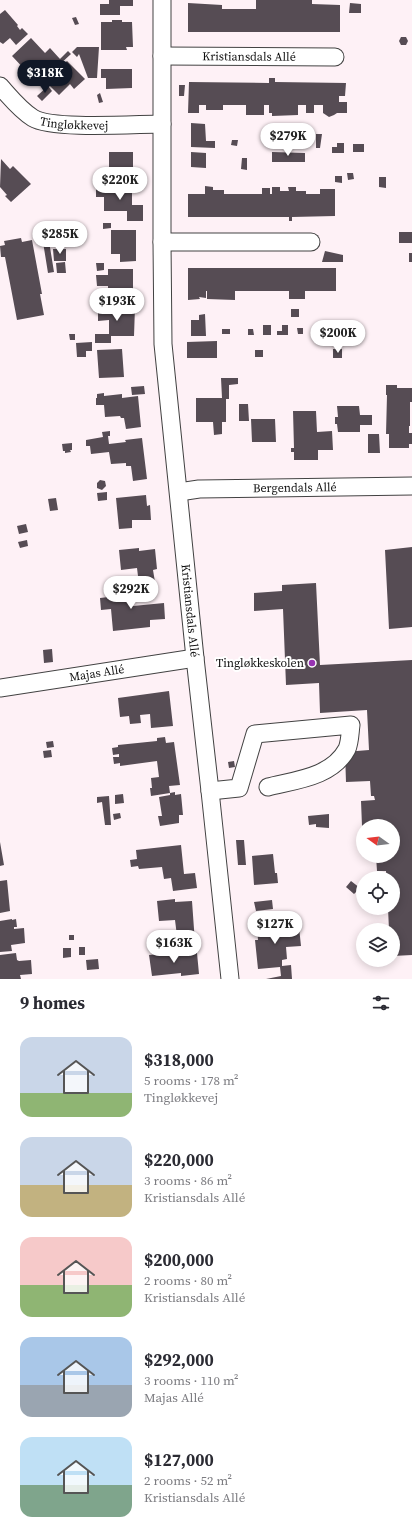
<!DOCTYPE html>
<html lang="en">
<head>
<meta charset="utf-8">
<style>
	:root { --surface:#fff; --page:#f2f2f3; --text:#2b2b33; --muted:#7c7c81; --accent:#111827 }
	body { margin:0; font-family:"Source Serif 4",serif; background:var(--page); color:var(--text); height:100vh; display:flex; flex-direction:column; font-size:15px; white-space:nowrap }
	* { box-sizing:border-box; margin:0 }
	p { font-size:13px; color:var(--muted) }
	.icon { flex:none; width:22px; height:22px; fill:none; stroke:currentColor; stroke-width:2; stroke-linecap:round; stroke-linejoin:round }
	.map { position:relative; height:979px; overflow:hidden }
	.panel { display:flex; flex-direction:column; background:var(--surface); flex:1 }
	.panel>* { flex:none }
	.needle { width:26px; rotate:285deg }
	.controls { position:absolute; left:356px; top:819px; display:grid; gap:8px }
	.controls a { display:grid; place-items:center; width:44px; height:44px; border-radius:50%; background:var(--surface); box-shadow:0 2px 10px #0003; font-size:20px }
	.price { position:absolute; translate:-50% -34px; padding:0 9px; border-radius:14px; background:#fff; color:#222; font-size:13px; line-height:26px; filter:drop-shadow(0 1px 2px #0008) }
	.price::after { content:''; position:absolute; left:50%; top:24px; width:12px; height:9px; margin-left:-6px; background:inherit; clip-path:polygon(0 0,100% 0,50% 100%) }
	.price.on { background:var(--accent); color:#fff }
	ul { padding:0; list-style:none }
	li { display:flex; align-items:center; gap:12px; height:100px; padding:0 20px }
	li span { display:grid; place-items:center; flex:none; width:112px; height:80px; border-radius:12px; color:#555 }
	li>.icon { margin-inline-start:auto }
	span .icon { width:48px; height:48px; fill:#fffc; stroke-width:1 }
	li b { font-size:17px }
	h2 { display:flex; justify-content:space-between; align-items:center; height:48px; padding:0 20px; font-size:17px }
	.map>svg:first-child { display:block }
	.building { fill:#564c54 }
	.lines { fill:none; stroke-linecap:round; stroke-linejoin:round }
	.minor-casing { stroke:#424242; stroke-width:19 }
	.minor { stroke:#fff; stroke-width:17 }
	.poi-dot { fill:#9733b2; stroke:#fff; stroke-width:1.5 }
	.labels { text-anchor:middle; stroke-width:4; stroke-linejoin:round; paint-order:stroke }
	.street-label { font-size:12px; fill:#0f0f0f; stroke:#fff }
	.poi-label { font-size:12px; fill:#0f0f0f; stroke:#fff; text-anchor:end }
</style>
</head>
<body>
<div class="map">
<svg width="412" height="979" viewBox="0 0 412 979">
	<rect width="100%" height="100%" fill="#fef1f6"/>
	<path class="building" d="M109,0h24v6h-13v9h-20v-11h9z
		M256,0h56v4l28,1v27h-152v-29l34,2v4h34z
		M350,3l11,1v9h-12z
		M5,10l13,15 -1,1 3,4 2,-2 6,6 -12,11 -6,-7 -7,6 -3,-2v-28z
		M76,17l3,7 -4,1 -3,-7z
		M112,20h10v2h10l1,25h-7l1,3h-26v-28h11z
		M401,37h5l2,4 -2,4h-5l-2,-4z
		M31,38l14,15 5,-5 10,11 8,-8 3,3 -13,12 2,1 7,-6 18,18 -11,10 -4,-5 -11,11 -14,-14 11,-10 -5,-4 -8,8 -8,-8 -7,6 -16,-17z
		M77,47h22l-2,31h-9l-9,-24 -2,3 -5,-5z
		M101,69h31v19l-26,1v-11h-5z
		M269,78h6v4l71,1 -1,13h-6v6h8v11h-10l-3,2 -5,2 -6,-4v-8h-9v8h-8v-8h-8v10l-26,1v-3h-3v-8h-5v10h-18v-10h-23v5h-17v-5h-7v8h-11l1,-31 80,1z
		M179,85h6l-1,11h-5z
		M48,86l4,5 -10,10 -5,-5z
		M100,93l3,9 -4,1 -2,-8z
		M191,123l14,1 1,17h9v7l-24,-1z
		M316,134h6l-2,14h-4z
		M232,140h6l-1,6 -6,-1z
		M270,141v5h-5v-4z
		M289,141h6v6h-6z
		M337,143h7v10h-12v-6h5z
		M353,144h11v8h-11z
		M109,152h24v22h-2v8h-25v-8h3z
		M191,152l15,1v15l-15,-1z
		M272,152l33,1v9h-33z
		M242,158h5v12l-6,-1z
		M1,159l9,10 3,-3 18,18 -20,18 -6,-6 2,-1 -7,-8z
		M347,173h6l1,6 -6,1z
		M335,176h7v7l-7,-1z
		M379,177h7v11l-7,-1z
		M96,181h9v6h27v18h11v16h-16v-10h-23v-14h-8z
		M205,186l8,1v3h11v4h38v-6h8v6h2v-7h8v4h9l-1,-4h8v4h10v3h14v-5h15v27l-43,1v4h-3v-4h-101v-23h17z
		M103,223h8v5l-8,1z
		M111,230h25v31l-16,1v-8h-9z
		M399,232h13v11h-13z
		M21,238l1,4 10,-2 10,54h-2l4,21 -27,5 -12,-63h-4l-1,-11 5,-1 -1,-4z
		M49,241l5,31 -6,1 -5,-31z
		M53,249h13v12h-12z
		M325,251l18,4v7h-21z
		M409,253h3v9h-3z
		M65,262l1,11h-9l-1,-10z
		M96,263h8v7l-7,1z
		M188,268h148v23h-31v8h-16v-8h-54v9l-28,-1v-8h-1v7l-7,-1 1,2 -12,1z
		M108,269h25v23h3v9h-15v-8h-13v-7h-11l-1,-11h12z
		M119,304h8v3h8l-1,29h-23v7h-16v-9h14v-14l-11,1v-14h21z
		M291,309h8v8h-8z
		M205,314l1,22h-15v-16h8v-5z
		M348,324h11v9l-12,-1z
		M263,325h8v10h-8z
		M282,325h6v10h-11v-4h5z
		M297,328h6v6h-5z
		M222,329h8v5h-8z
		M248,329h5l1,6h-6z
		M69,334h6v6h-5z
		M217,341v17h-30v-16z
		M92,342v9h-6v6h-9l-1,-14z
		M122,349l2,28 -25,1 -2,-28z
		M333,349h9v9h-9z
		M255,350h8v7h-8z
		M221,378h17v6l-9,1v14h-3v23h-4v12l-8,1 -1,-13h-17v-24h26z
		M386,385h11v3h15v14h-2v24h-1v7h3v11h-3v4h-20v-14h-3l1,-39h-1z
		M144,386l1,8 -13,1 -1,-8z
		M104,393v3l18,-2v4l16,-2 3,31 -15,2 -2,-11h-3l-1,-2 -15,1 -1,-12h-8v-7h1v-4z
		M239,404h9l1,17h-10z
		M337,406h22l1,9h12v10h-12v7h-22l-1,-8h-2v-7h3z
		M293,411h23l1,21 15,-1 1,19h-15v10h-24v-8h-3v-4h3z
		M251,419h24l1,23h-24z
		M110,431v5h-2l1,8 17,-2 -1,-2 17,-2 5,41 -14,2 -2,-15h-5v-3l-15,1 -2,-12 -18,2 -1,-8h-4v-6l17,-3 -1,-5z
		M368,434h11l1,19h-12z
		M72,443v7h-2l1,2 -6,1v-2h-2l-1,-7z
		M100,480l5,1 1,5 -4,4 -5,-2v-5z
		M107,492v8l-9,1 -1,-8z
		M146,495l1,11 3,-1 1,15h-19v8l-13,1 -3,-31z
		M56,498l2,12 -8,1 -2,-12z
		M26,524l2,8 -9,2 -2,-8z
		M27,540l1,6 -8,2 -2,-6z
		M412,547v80l-23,2 -4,-79z
		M139,548v3l16,-2 2,20 -4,1 2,12 -16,2 -2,-16 -16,2 -2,-20z
		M316,583l4,82 92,-5v295l-19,1v-26h-4l-1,-22h5v-30h-7v-7h-9l-1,-15h17v-30h-31l-1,-25 14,-1 -1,-4h-3l-1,-15 -24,1 -1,-30 24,-2 -2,-40 -47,3 -1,-30 -33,2 -3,-76 -29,2v-18l28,-2v-6z
		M140,585l1,9 -10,1 2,11 31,-3 1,16 -15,1v7l-37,4 -2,-22 -10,1 -1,-12 17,-2 -1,-8z
		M52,649l1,13 -9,1 -1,-13z
		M169,691l4,35 -22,2 -1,-14 -10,1 1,8 -11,1 -1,-8 -9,1 -2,-19z
		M165,737l1,6 8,-1 6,43 -11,1 1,7 5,-1v3l6,-1 2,21h-4v8l-19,3 -2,-10h4l-3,-19 11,-2v-2l-19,3 -1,-8h2l-1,-10 8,-1 -2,-16 -37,5v-3l-6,1 -1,-7h6v-3l-6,1 -1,-7 6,-1v-2l39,-4v-3z
		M53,741l1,6 -7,1 -1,-6z
		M51,750l1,7 -8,1 -1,-7z
		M234,761l1,6 -6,1 -1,-6z
		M123,794l1,9 -9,1v-9z
		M109,796l2,29h-6l-3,-23 -5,1v-6z
		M120,813l1,5 -7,2 -1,-6z
		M329,814v14l-13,-1v-3l-7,1 -1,-9z
		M236,840h8l2,25h-8z
		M0,842l4,23 -4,1z
		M181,845l3,29 11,-1 2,15 -24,3 -2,-13 -7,1 -2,-12 -23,2 -1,-3 -7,1 -1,-7 7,-1 -1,-9z
		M273,854l2,19h2l1,10 -24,2 -2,-29z
		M7,880l3,31 -10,2v-32z
		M351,881l9,7 -6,6 -8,-7z
		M175,899v3l17,-1 3,42 -21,2 -1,-9h4l-2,-16 -16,1 -2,-20z
		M272,900l1,9 -17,2 -2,-9z
		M275,916l3,13 21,-2 2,19 -15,1 1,12 -5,1v6l9,-1 1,14h-26l15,-3 -1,-9 -22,2 -3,-29h3l-1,-13h-2l-1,-7z
		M12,919v1l4,-1 1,8h-3v2l10,-1 1,15 -14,2 1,6 -12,1v-31z
		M69,935h5v5h-5z
		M79,947h6v8h-6z
		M63,948h8v9l-8,1z
		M181,952v3l16,-2 2,21 -18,2v-3l-29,3 -3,-21z
		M16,953l1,7 2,1 12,-1 1,14 -12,1 1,4h-21v-24z
		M98,959l1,10 -12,1 -1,-10z"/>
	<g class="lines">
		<g class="minor-casing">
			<g id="minor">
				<path id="s1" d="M162,0v242l1,102 32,314 15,133 20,188"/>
				<path id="s2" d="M162,56l173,1"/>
				<path id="s3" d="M0,86c10,11 20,24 33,32 20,12 103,6 129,6"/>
				<path d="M162,242h149"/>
				<path id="s4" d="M179,492l20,-3 213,-3"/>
				<path id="s5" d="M0,688l195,-30"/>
				<path d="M210,791l29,-3 16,-54 96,-9c-1,7 -1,17 -4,24 -15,28 -51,31 -79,38"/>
			</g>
		</g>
		<use href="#minor" class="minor"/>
	</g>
	<circle class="poi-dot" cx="312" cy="663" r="4"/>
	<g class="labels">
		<g class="street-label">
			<text dy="4" stroke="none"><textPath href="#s2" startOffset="87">Kristiansdals Allé</textPath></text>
			<text dy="4" stroke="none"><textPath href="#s3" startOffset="88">Tingløkkevej</textPath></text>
			<text dy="4" stroke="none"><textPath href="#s4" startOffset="116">Bergendals Allé</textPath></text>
			<text dy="4" stroke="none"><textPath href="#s1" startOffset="612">Kristiansdals Allé</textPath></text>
			<text dy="4" stroke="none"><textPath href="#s5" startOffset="98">Majas Allé</textPath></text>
		</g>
		<g class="poi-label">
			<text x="304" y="667">Tingløkkeskolen</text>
		</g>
	</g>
</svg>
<div class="controls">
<a><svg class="needle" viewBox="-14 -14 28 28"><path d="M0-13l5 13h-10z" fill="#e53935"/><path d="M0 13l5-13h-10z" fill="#7c7c81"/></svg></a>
<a><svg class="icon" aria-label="locate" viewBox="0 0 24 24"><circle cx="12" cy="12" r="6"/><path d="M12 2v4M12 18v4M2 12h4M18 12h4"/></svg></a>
<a><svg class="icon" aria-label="layers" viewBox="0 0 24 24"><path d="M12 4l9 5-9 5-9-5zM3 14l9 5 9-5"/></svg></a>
</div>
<b class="price on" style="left:45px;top:94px">$318K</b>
<b class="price" style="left:288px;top:157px">$279K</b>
<b class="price" style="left:120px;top:201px">$220K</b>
<b class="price" style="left:60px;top:255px">$285K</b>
<b class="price" style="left:117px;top:322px">$193K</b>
<b class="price" style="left:338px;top:354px">$200K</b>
<b class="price" style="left:131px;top:610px">$292K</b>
<b class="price" style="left:275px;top:945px">$127K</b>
<b class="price" style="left:174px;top:964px">$163K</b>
</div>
<section class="panel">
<h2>9 homes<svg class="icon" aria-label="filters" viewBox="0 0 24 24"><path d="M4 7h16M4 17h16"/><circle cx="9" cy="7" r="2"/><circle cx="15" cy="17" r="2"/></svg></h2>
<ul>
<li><span style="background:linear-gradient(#c9d6e8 70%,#8fb573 0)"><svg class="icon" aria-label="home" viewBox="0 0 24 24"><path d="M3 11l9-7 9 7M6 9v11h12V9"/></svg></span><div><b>$318,000</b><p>5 rooms · 178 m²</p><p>Tingløkkevej</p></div></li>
<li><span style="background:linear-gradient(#c9d6e8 60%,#c2b280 0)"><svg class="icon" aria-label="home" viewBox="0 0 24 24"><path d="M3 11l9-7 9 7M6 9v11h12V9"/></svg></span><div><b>$220,000</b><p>3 rooms · 86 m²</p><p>Kristiansdals Allé</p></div></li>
<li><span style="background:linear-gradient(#f6c9c9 60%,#8fb573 0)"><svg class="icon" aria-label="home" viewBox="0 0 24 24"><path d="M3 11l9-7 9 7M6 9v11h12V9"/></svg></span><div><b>$200,000</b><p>2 rooms · 80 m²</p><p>Kristiansdals Allé</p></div></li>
<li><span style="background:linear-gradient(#a9c7e8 60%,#9aa5b1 0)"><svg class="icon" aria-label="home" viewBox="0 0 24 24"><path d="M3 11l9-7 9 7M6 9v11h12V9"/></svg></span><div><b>$292,000</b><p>3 rooms · 110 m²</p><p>Majas Allé</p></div></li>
<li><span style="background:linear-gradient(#bfe0f5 60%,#7fa58c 0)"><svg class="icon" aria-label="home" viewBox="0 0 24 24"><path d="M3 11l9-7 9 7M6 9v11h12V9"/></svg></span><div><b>$127,000</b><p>2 rooms · 52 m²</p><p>Kristiansdals Allé</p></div></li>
</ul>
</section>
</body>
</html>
